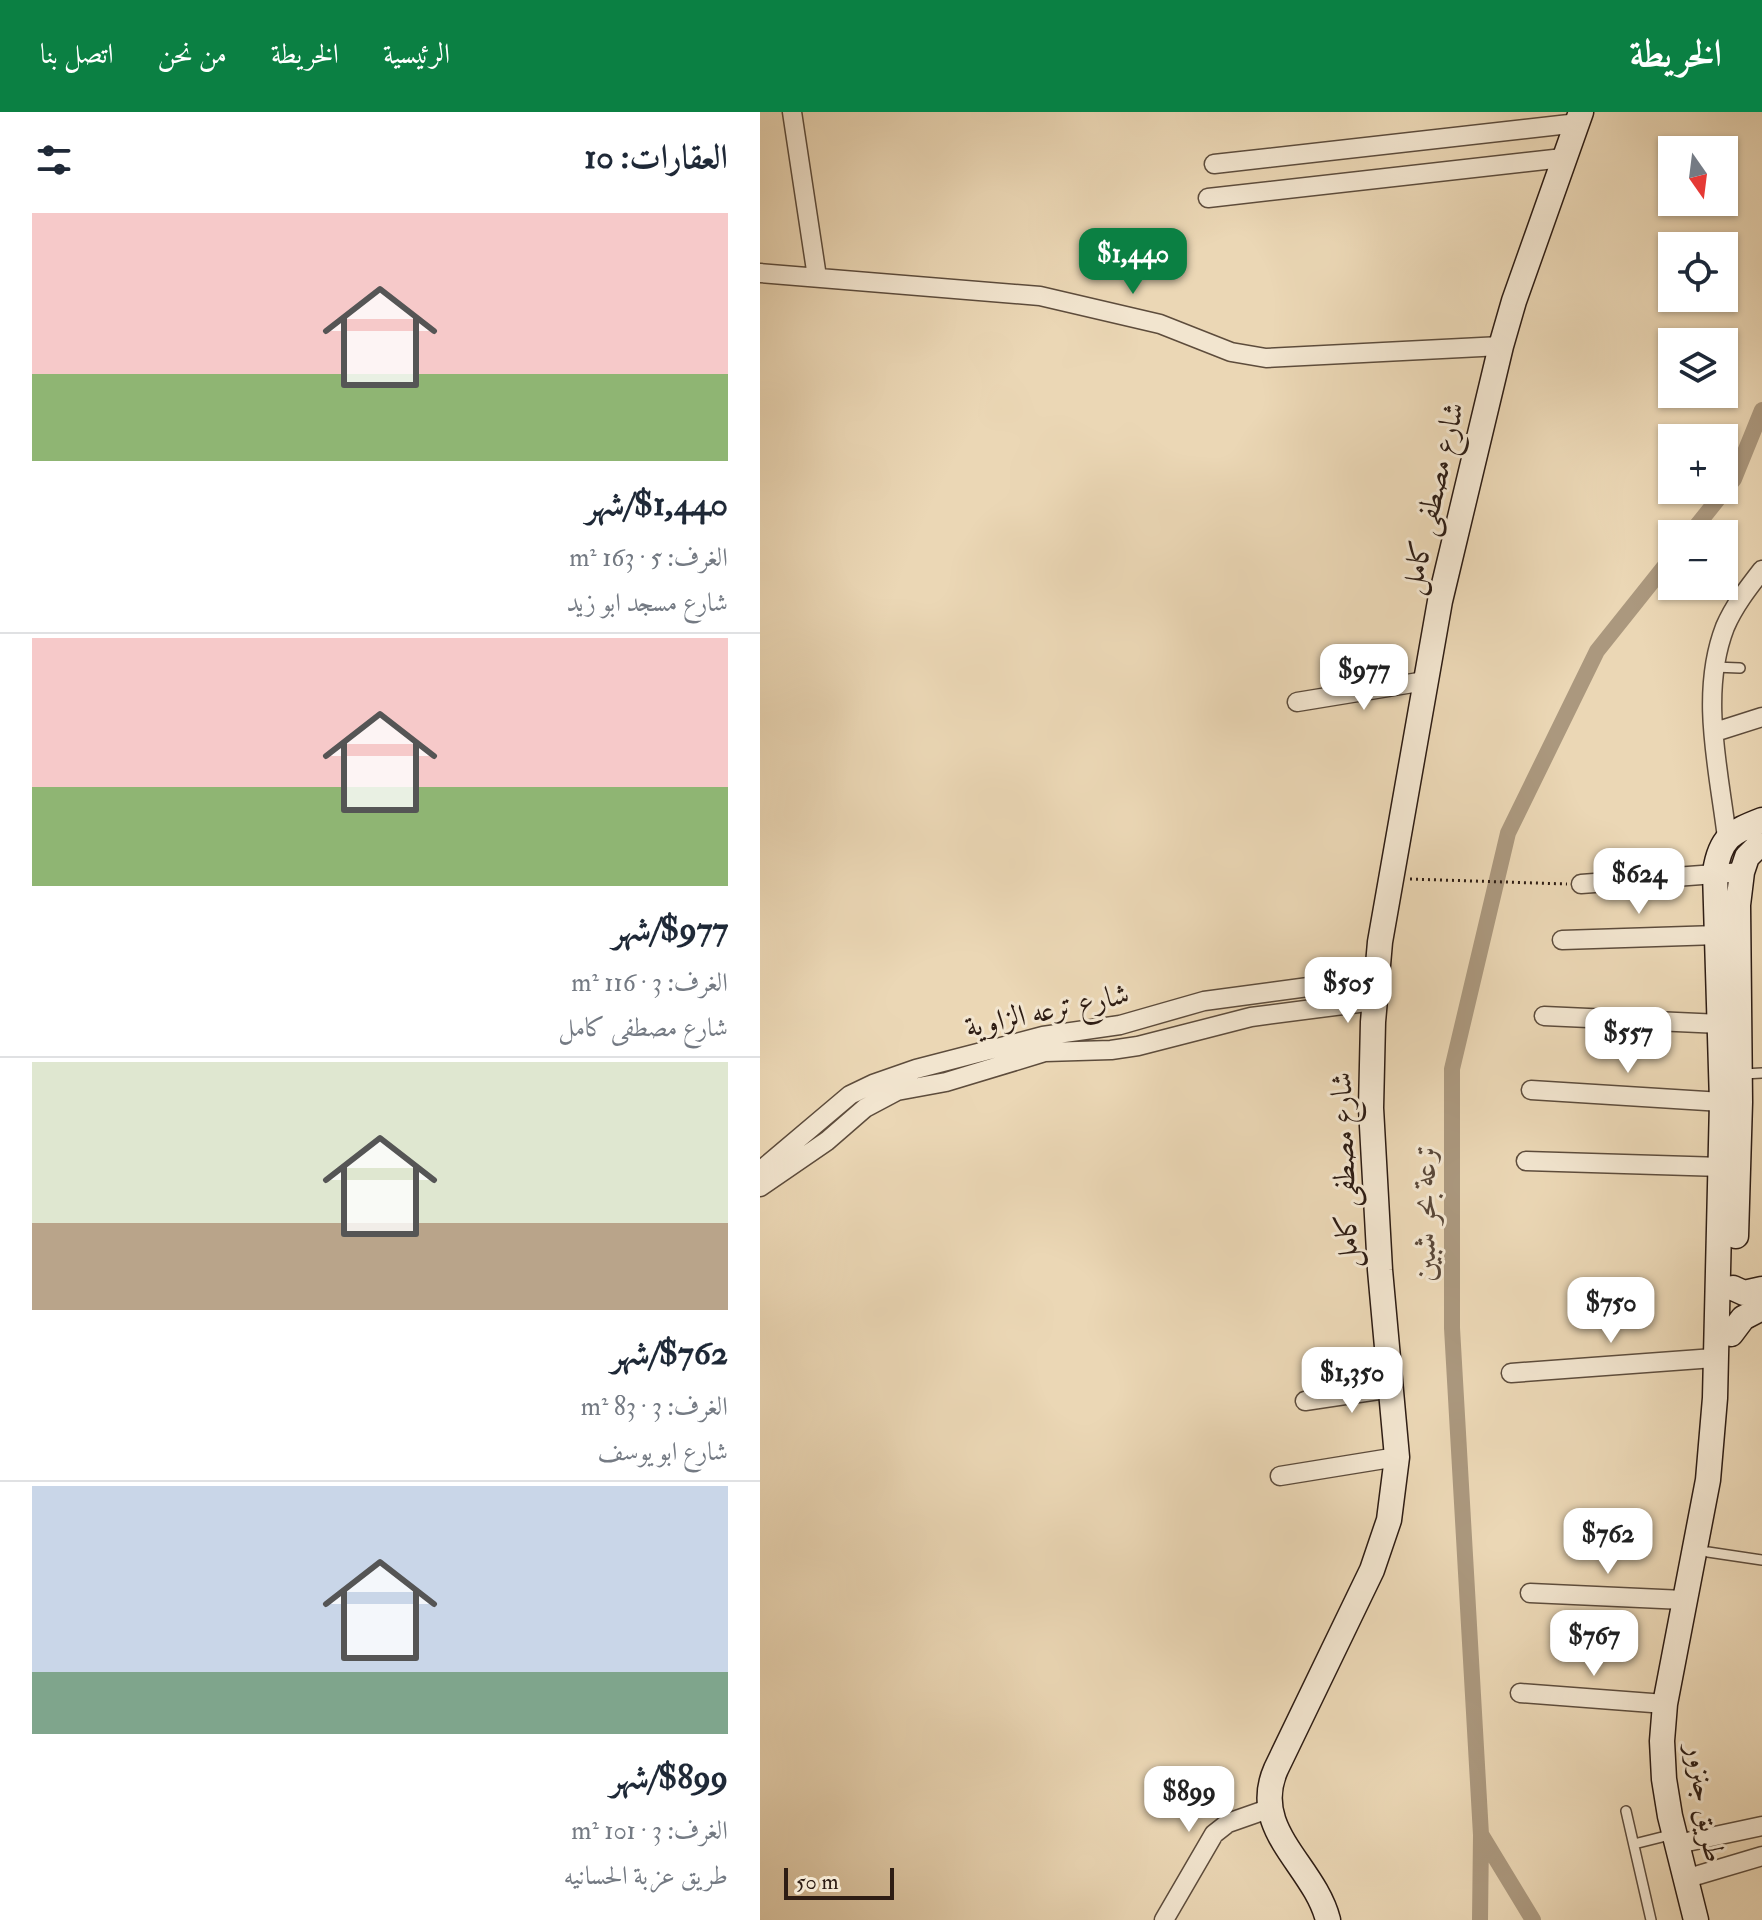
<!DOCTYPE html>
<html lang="ar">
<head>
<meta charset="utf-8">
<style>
	:root { --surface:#fff; --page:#f6f6f7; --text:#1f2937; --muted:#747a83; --line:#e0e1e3; --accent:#0b8043 }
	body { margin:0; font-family:"IM FELL Double Pica",Amiri,serif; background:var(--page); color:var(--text); direction:rtl; height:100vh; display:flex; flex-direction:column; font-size:30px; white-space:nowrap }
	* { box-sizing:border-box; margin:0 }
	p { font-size:26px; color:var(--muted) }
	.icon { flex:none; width:44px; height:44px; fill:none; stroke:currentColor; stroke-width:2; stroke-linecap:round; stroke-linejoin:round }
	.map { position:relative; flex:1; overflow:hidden; direction:ltr }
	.drawer { display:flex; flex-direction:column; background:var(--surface); width:760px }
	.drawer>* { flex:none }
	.needle { width:52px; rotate:166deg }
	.fabs { position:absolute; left:898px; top:24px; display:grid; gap:16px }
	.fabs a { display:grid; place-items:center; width:80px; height:80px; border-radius:0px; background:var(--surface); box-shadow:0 2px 6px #0004; font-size:40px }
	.scale { position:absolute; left:24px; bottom:20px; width:110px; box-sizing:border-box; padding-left:8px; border:4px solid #2e1d14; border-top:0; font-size:22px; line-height:28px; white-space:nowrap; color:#2e1d14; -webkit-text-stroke:6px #f2e5cf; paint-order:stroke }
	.price { position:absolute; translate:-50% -68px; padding:0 18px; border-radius:16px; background:#fff; color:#222; font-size:26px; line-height:52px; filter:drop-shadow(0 2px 4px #0008) }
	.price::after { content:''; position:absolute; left:50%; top:48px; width:24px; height:18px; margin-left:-12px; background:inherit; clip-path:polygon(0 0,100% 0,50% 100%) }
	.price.active { background:var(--accent); color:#fff }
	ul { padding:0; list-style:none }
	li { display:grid; align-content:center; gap:16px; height:424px; padding:0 32px }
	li+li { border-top:2px solid var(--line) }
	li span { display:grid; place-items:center; height:248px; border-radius:0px; color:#555 }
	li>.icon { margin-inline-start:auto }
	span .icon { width:144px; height:144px; fill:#fffc; stroke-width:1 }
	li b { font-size:34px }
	h2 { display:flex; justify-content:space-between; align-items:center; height:96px; padding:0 32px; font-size:34px }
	header { display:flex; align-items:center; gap:48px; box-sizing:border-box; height:112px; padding:0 40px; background:var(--accent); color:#fff }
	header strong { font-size:38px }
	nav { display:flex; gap:44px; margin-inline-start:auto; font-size:28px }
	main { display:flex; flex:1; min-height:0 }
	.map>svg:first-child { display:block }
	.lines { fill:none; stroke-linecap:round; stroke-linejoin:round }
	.canal { stroke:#ab987e; stroke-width:16 }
	.lane-casing { stroke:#5d4c3c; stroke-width:12 }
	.street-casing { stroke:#5d4c3c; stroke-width:21 }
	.secondary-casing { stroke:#2e1d14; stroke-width:27 }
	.path { stroke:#2e1d14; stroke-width:3; stroke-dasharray:2 4; stroke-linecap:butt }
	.lane { stroke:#f2e5cf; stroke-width:9 }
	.street { stroke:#f2e5cf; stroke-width:18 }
	.secondary { stroke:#f2e5cf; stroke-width:24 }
	.labels { text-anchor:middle; stroke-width:6; stroke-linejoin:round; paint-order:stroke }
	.street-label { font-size:30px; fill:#2e1d14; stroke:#f2e5cf }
	.water-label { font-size:32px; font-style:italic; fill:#5a4839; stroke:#f2e5cf }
</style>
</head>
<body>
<header>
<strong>الخريطة</strong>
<nav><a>الرئيسية</a><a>الخريطة</a><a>من نحن</a><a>اتصل بنا</a></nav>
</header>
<main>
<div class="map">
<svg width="1002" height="1808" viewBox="0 0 1002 1808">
	<rect width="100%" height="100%" fill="#ebd7b5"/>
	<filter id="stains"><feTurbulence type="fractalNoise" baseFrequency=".0025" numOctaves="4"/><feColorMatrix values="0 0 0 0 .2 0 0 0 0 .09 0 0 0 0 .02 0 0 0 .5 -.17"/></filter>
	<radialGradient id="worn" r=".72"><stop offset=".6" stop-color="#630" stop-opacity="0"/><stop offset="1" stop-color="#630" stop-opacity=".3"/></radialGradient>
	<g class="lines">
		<path class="canal" d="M930,422l44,-55 28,-69
			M722,1724l51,84
			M720,1808l1,-85 -29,-507v-259l56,-236 89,-182 75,-94"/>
		<g class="lane-casing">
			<path id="lane" d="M954,555l26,1
				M983,962l19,-1
				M948,1440l54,8
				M866,1699l25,109
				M874,1732l40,-10"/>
		</g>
		<g class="street-casing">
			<path id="street" d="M32,0l25,165
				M454,52l364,-41
				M448,86l355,-40
				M0,161l280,23 120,28 71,28 35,6 235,-12
				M537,590l128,-21
				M955,620l47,-15
				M967,726c-8,-68 -28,-144 -2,-211 9,-21 23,-39 37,-57
				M821,772l161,-12
				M802,828l156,-5
				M784,904l177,8
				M771,978l191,12
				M766,1049l196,6
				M0,1059l90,-76 23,-11 43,-15 127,-33 77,-11 84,-24 171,-23
				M0,1075l67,-46 38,-33 32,-17 49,-9 99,-30 66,-2 27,-4 113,-29 123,-16
				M751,1261l203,-15
				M545,1289l87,-13
				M520,1364l117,-19
				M770,1481l154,7
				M760,1581l145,11
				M927,1730l75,-16
				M935,1764l67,-20
				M404,1808l50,-86 14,-11 40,-14"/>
		</g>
		<g class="secondary-casing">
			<path id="secondary" d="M976,1124l4,-134 -2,-197 4,-33 5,-15 15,-15
				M973,1176l11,5 18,-4
				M971,1222l12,-16 19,-10
				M568,1808c-14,-55 -79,-90 -52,-151l96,-199 17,-50 8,-63 -17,-187 -9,-162 2,-86 7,-80 60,-341 61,-255 13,-45 67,-189
				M936,1808l-26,-104 -6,-37 -2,-38 3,-37 43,-224 7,-82 7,-296 -7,-230c5,-34 16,-40 47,-52"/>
		</g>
		<path class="path" d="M650,767l157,5"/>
		<use href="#lane" class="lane"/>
		<use href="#street" class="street"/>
		<use href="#secondary" class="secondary"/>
	</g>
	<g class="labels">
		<g class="street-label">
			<text transform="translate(672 386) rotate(-77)" y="10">شارع مصطفى كامل</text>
			<text transform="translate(287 898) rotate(-12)" y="10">شارع ترعه الزاوية</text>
			<text transform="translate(584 1058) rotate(-92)" y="10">شارع مصطفى كامل</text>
			<text transform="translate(946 1691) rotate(81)" y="10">طريق جنزور</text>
		</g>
		<g class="water-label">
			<text transform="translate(664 1100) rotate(-90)" y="11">ترعة بحر شبين</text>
		</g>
	</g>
	<rect width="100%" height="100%" filter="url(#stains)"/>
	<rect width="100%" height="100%" fill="url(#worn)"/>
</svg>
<div class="fabs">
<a><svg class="needle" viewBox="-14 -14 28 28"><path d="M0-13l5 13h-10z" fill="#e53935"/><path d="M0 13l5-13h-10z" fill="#747a83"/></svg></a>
<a><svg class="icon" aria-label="locate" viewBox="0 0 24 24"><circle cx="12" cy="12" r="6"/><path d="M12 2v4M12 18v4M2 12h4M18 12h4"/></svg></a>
<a><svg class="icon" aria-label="layers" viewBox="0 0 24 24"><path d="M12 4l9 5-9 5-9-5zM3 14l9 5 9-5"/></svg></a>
<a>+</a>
<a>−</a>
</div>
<div class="scale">50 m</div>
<b class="price active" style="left:373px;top:184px">$1,440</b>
<b class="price" style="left:604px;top:600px">$977</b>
<b class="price" style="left:879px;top:804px">$624</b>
<b class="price" style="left:588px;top:913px">$505</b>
<b class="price" style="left:868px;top:963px">$557</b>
<b class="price" style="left:851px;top:1233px">$750</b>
<b class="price" style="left:592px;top:1303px">$1,350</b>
<b class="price" style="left:848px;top:1464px">$762</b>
<b class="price" style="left:834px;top:1566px">$767</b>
<b class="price" style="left:429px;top:1722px">$899</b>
</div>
<section class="drawer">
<h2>العقارات: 10<svg class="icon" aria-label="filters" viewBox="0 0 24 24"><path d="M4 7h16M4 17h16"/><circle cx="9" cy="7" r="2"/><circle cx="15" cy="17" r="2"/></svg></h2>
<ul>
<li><span style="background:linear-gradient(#f6c9c9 65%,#8fb573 0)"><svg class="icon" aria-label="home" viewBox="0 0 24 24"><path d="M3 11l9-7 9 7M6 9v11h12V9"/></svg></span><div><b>$1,440/شهر</b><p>الغرف: 5 · 163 m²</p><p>شارع مسجد ابو زيد</p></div></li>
<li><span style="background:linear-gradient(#f6c9c9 60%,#8fb573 0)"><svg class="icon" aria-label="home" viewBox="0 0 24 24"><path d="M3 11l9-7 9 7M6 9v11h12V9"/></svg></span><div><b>$977/شهر</b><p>الغرف: 3 · 116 m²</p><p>شارع مصطفى كامل</p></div></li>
<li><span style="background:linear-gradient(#dfe7d0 65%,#b9a48a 0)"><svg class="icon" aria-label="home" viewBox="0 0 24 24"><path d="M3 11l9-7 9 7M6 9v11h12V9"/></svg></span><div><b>$762/شهر</b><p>الغرف: 3 · 83 m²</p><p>شارع ابو يوسف</p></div></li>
<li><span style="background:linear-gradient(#c9d6e8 75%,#7fa58c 0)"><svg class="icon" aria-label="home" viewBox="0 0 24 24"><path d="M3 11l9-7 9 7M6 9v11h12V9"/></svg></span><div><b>$899/شهر</b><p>الغرف: 3 · 101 m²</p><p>طريق عزبة الحسانيه</p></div></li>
</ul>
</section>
</main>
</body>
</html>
